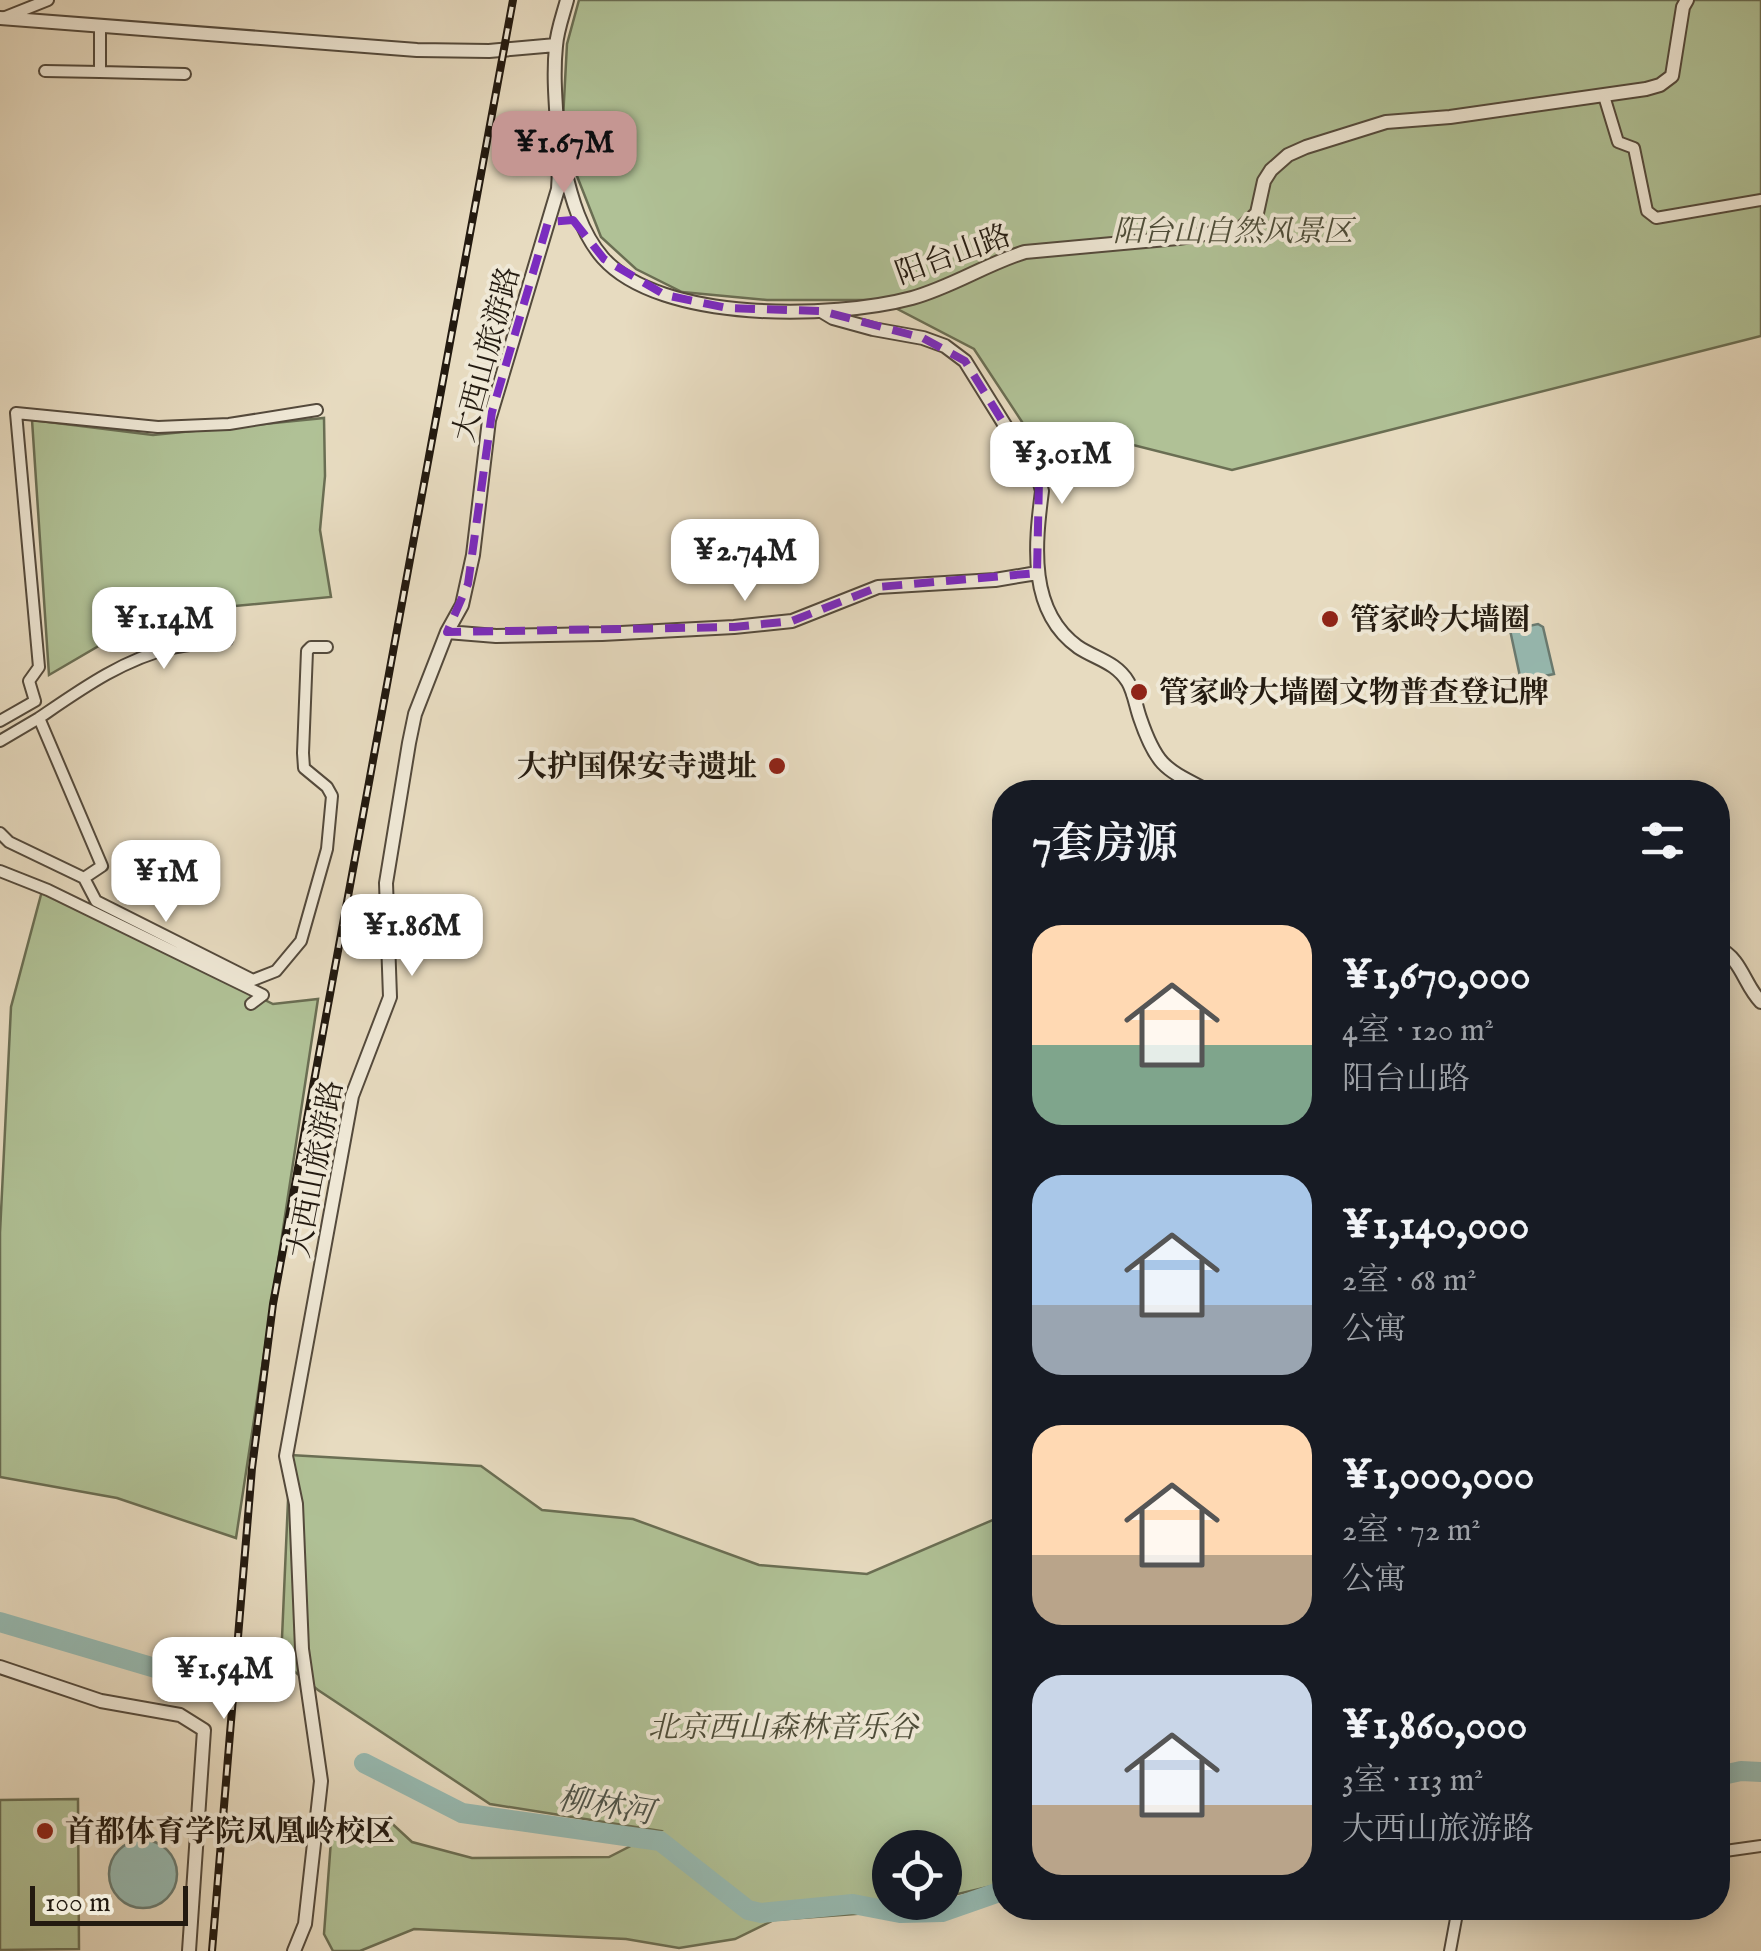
<!DOCTYPE html>
<html lang="zh">
<head>
<meta charset="utf-8">
<style>
	:root { --surface:#171b24; --page:#20242c; --text:#f1f3f6; --muted:#9ea1a6; --accent:#c59692 }
	body { margin:0; font-family:"IM FELL English","Noto Serif SC",serif; background:var(--page); color:var(--text); height:100vh; display:flex; flex-direction:column; font-size:38px; white-space:nowrap }
	* { box-sizing:border-box; margin:0 }
	p { font-size:32px; color:var(--muted) }
	.icon { flex:none; width:55px; height:55px; fill:none; stroke:currentColor; stroke-width:2; stroke-linecap:round; stroke-linejoin:round }
	.map { position:relative; flex:1; overflow:hidden }
	.side { position:absolute; left:992px; top:780px; width:738px; height:1140px; display:flex; flex-direction:column; background:var(--surface); border-radius:40px; box-shadow:0 5px 25px #0003 }
	.side>* { flex:none }
	.fabs { position:absolute; left:872px; top:1830px; display:grid; gap:20px }
	.fabs a { display:grid; place-items:center; width:90px; height:90px; border-radius:50%; background:var(--surface); box-shadow:0 5px 25px #0003; font-size:50px }
	.scale { position:absolute; left:30px; bottom:25px; width:158px; box-sizing:border-box; padding-left:10px; border:5px solid #231a10; border-top:0; font-size:28px; line-height:35px; white-space:nowrap; color:#231a10; -webkit-text-stroke:8px #efe8d6; paint-order:stroke }
	.price { position:absolute; translate:-50% -85px; padding:0 22px; border-radius:20px; background:#fff; color:#222; font-size:32px; line-height:65px; filter:drop-shadow(0 2px 5px #0008) }
	.price::after { content:''; position:absolute; left:50%; top:60px; width:30px; height:22px; margin-left:-15px; background:inherit; clip-path:polygon(0 0,100% 0,50% 100%) }
	.price.current { background:var(--accent); color:#111 }
	ul { padding:0; list-style:none }
	li { display:flex; align-items:center; gap:30px; height:250px; padding:0 40px }
	li span { display:grid; place-items:center; flex:none; width:280px; height:200px; border-radius:30px; color:#555 }
	li>.icon { margin-inline-start:auto }
	span .icon { width:120px; height:120px; fill:#fffc; stroke-width:1 }
	li b { font-size:42px }
	h2 { display:flex; justify-content:space-between; align-items:center; height:120px; padding:0 40px; font-size:42px }
	.map>svg:first-child { display:block }
	.green { fill:#b0c196; stroke:#6a6e53; stroke-width:2.5 }
	.water { fill:#97bbb3; stroke:#697b72; stroke-width:2.5 }
	.lines { fill:none; stroke-linecap:round; stroke-linejoin:round }
	.river { stroke:#97bbb3; stroke-width:20 }
	.minor-casing { stroke:#544a3c; stroke-width:14 }
	.tertiary-casing { stroke:#544a3c; stroke-width:16 }
	.minor { stroke:#efe8d6; stroke-width:10 }
	.tertiary { stroke:#efe8d6; stroke-width:12 }
	.rail-casing { stroke:#231a10; stroke-width:8 }
	.rail { stroke:#efe8d6; stroke-width:4; stroke-dasharray:11; stroke-linecap:butt }
	.marked { fill:none; stroke:#7b2cbf; stroke-width:8; stroke-dasharray:20 12; stroke-linejoin:round }
	.poi-dot { fill:#8f2418; stroke:#efe8d6; stroke-width:4 }
	.labels { text-anchor:middle; stroke-width:8; stroke-linejoin:round; paint-order:stroke }
	.park-label { font-size:30px; font-style:italic; fill:#4d4c38; stroke:#efe8d6 }
	.street-label { font-size:30px; fill:#231a10; stroke:#efe8d6 }
	.poi-label { font-size:30px; font-weight:bold; fill:#231a10; stroke:#efe8d6; text-anchor:start }
	.water-label { font-size:32px; font-style:italic; fill:#4c5249; stroke:#efe8d6 }
</style>
</head>
<body>
<div class="map">
<svg width="1761" height="1951" viewBox="0 0 1761 1951">
	<rect width="100%" height="100%" fill="#e7dbc0"/>
	<filter id="stains"><feTurbulence type="fractalNoise" baseFrequency=".002" numOctaves="4"/><feColorMatrix values="0 0 0 0 .2 0 0 0 0 .09 0 0 0 0 .02 0 0 0 .5 -.17"/></filter>
	<radialGradient id="worn" r=".72"><stop offset=".6" stop-color="#630" stop-opacity="0"/><stop offset="1" stop-color="#630" stop-opacity=".3"/></radialGradient>
	<path class="green" d="M579,0h1182v336l-529,134 -166,-42h-40l-52,-79 -94,-49h-113l-85,-8 -46,-23 -35,-32 -39,-99 5,-94z
		M324,418l1,58 -5,54 11,67 -149,14 -49,15 -84,49 -17,-255 121,15z
		M42,891l231,113 45,-5 -82,539 -119,-40 -117,-21v-244l11,-226z
		M290,1455l191,11 61,44 91,9 126,46 108,9 135,-58 3,6v361l-60,14v-49h-55v54l32,1 -40,9 -108,8 -39,19 -56,9 -53,-9 -212,-10 -54,22h-27l-9,-17 8,-107 52,-11 28,26 60,16 137,-1 51,-26 -170,-27 -172,-114 -37,-29z
		M78,1799l1,150 -79,1v-150z"/>
	<path class="water" d="M1538,624l5,3 11,47 -33,7 -11,-51z
		M109 1874a34 34 0 1 1 68 0a34 34 0 1 1-68 0Z"/>
	<g class="lines">
		<path class="river" d="M0,1622l199,59
			M364,1763l98,50 198,28 88,69 13,3 92,-9 47,9 42,-1 63,-22
			M1718,1776l23,-5 20,1"/>
		<g class="minor-casing">
			<path id="minor" d="M3,18l45,-18
				M100,26v46l85,2
				M45,71l55,1
				M1604,96l14,46 16,6 13,63 9,7 105,-18
				M39,718c41,-28 84,-59 133,-70 18,-4 37,-5 55,-8l-4,-30
				M0,721l35,-20 -6,-20 10,-14 -23,-254 142,14 71,-3 88,-14
				M0,741l39,-23 63,148 -18,12 -75,-36 -9,-9
				M0,871l48,19 215,105 -12,9
				M84,878l12,23 157,79 23,-9 25,-30 26,-92 5,-53 -5,-9 -23,-19 -1,-15 4,-102 4,-4h16
				M1718,1852l43,-6
				M1272,1912l15,-4
				M1450,1951l8,-43"/>
		</g>
		<g class="tertiary-casing">
			<path id="tertiary" d="M0,18l417,32 72,1 67,-6
				M564,166c7,31 17,67 39,92 58,65 230,61 309,40 40,-11 74,-34 113,-46l153,-14 62,-9 17,-16 7,-32 7,-11 17,-15 18,-8 80,-25 64,-5 196,-28 14,-4 12,-9 11,-69 4,-7
				M823,312l10,6 40,11 50,9 22,8 20,15 74,119 3,11c-7,54 -14,120 36,156 18,12 38,15 50,35 6,10 8,25 12,36 17,50 26,51 70,74
				M447,632l49,4 106,-2 132,-7 58,-6 86,-34 117,-7 42,-7
				M1718,948c24,11 26,37 43,54
				M0,1667l101,34 79,14 24,15 -15,221
				M294,1951l11,-27 16,-143 -19,-132 -6,-145 -10,-48 66,-360 38,-99 -4,-114 23,-140 6,-29 32,-82 15,-27 11,-50 16,-135 69,-231c4,-47 -7,-95 -2,-143 1,-15 7,-31 11,-46"/>
		</g>
		<use href="#minor" class="minor"/>
		<use href="#tertiary" class="tertiary"/>
		<g class="rail-casing">
			<path id="rail" d="M212,1951l40,-483 21,-164 240,-1304"/>
		</g>
		<use href="#rail" class="rail"/>
	</g>
	<path class="marked" d="M573,220l31,39 61,36 62,13 95,3 101,27 42,23 74,119 -2,93 -159,14 -86,34 -58,6 -287,5 21,-48 24,-172 56,-190z"/>
	<g class="poi-dot">
		<circle cx="1330" cy="619" r="10"/>
		<circle cx="1139" cy="692" r="10"/>
		<circle cx="777" cy="766" r="10"/>
		<circle cx="45" cy="1831" r="10"/>
	</g>
	<g class="labels">
		<g class="park-label">
			<text x="1233" y="241">阳台山自然风景区</text>
			<text x="783" y="1737">北京西山森林音乐谷</text>
		</g>
		<g class="street-label">
			<text transform="translate(953 254) rotate(-20)" y="10">阳台山路</text>
			<text transform="translate(486 354) rotate(-75)" y="10">大西山旅游路</text>
			<text transform="translate(315 1169) rotate(-79)" y="10">大西山旅游路</text>
		</g>
		<g class="poi-label">
			<text x="1350" y="629">管家岭大墙圈</text>
			<text x="1159" y="702">管家岭大墙圈文物普查登记牌</text>
			<text x="757" y="776" text-anchor="end">大护国保安寺遗址</text>
			<text x="65" y="1841">首都体育学院凤凰岭校区</text>
		</g>
		<g class="water-label">
			<text transform="translate(606 1805) rotate(9)" y="11">柳林河</text>
		</g>
	</g>
	<rect width="100%" height="100%" filter="url(#stains)"/>
	<rect width="100%" height="100%" fill="url(#worn)"/>
</svg>
<div class="fabs">
<a><svg class="icon" aria-label="locate" viewBox="0 0 24 24"><circle cx="12" cy="12" r="6"/><path d="M12 2v4M12 18v4M2 12h4M18 12h4"/></svg></a>
</div>
<div class="scale">100 m</div>
<b class="price current" style="left:564px;top:196px">¥1.67M</b>
<b class="price" style="left:1062px;top:507px">¥3.01M</b>
<b class="price" style="left:745px;top:604px">¥2.74M</b>
<b class="price" style="left:164px;top:672px">¥1.14M</b>
<b class="price" style="left:166px;top:925px">¥1M</b>
<b class="price" style="left:412px;top:979px">¥1.86M</b>
<b class="price" style="left:224px;top:1722px">¥1.54M</b>
<section class="side">
<h2>7套房源<svg class="icon" aria-label="filters" viewBox="0 0 24 24"><path d="M4 7h16M4 17h16"/><circle cx="9" cy="7" r="2"/><circle cx="15" cy="17" r="2"/></svg></h2>
<ul>
<li><span style="background:linear-gradient(#ffd9b3 60%,#7fa58c 0)"><svg class="icon" aria-label="home" viewBox="0 0 24 24"><path d="M3 11l9-7 9 7M6 9v11h12V9"/></svg></span><div><b>¥1,670,000</b><p>4室 · 120 m²</p><p>阳台山路</p></div></li>
<li><span style="background:linear-gradient(#a9c7e8 65%,#9aa5b1 0)"><svg class="icon" aria-label="home" viewBox="0 0 24 24"><path d="M3 11l9-7 9 7M6 9v11h12V9"/></svg></span><div><b>¥1,140,000</b><p>2室 · 68 m²</p><p>公寓</p></div></li>
<li><span style="background:linear-gradient(#ffd9b3 65%,#b9a48a 0)"><svg class="icon" aria-label="home" viewBox="0 0 24 24"><path d="M3 11l9-7 9 7M6 9v11h12V9"/></svg></span><div><b>¥1,000,000</b><p>2室 · 72 m²</p><p>公寓</p></div></li>
<li><span style="background:linear-gradient(#c9d6e8 65%,#b9a48a 0)"><svg class="icon" aria-label="home" viewBox="0 0 24 24"><path d="M3 11l9-7 9 7M6 9v11h12V9"/></svg></span><div><b>¥1,860,000</b><p>3室 · 113 m²</p><p>大西山旅游路</p></div></li>
</ul>
</section>
</div>
</body>
</html>
